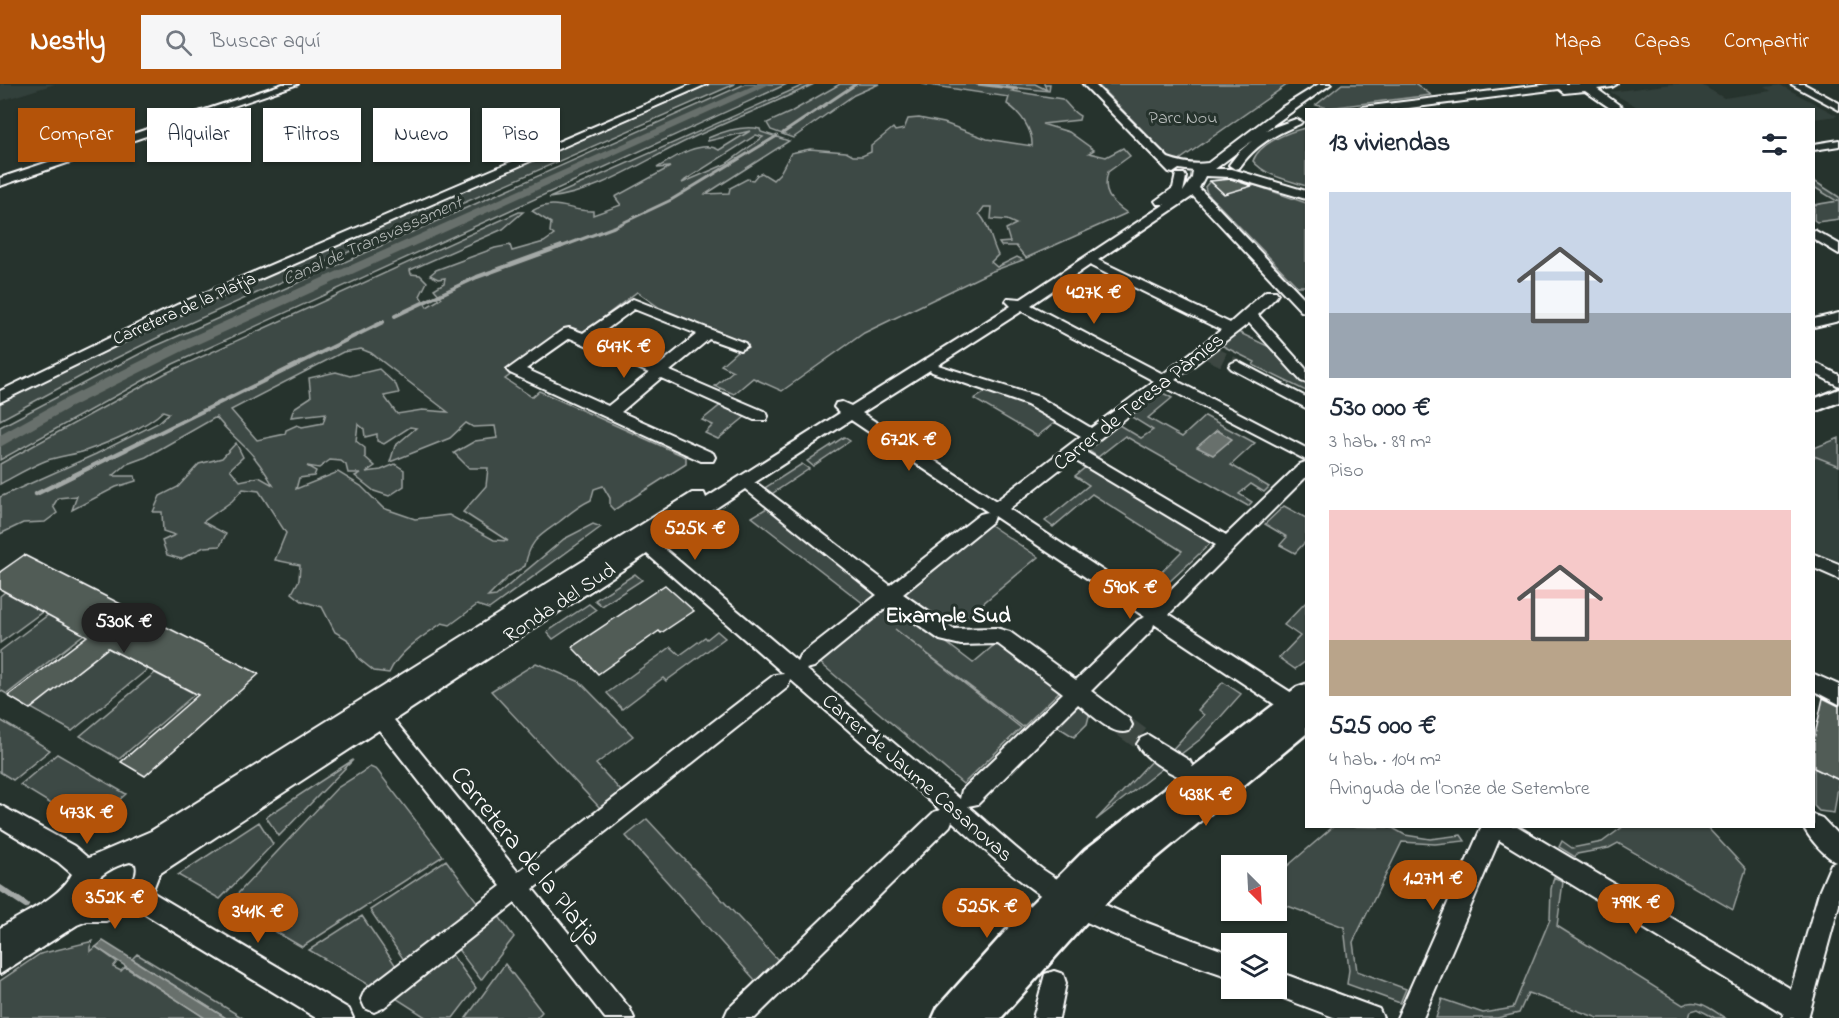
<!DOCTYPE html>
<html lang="es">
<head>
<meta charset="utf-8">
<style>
	:root { --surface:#fff; --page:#f6f6f7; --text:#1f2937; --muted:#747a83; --accent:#b45309 }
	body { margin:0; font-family:"Indie Flower",sans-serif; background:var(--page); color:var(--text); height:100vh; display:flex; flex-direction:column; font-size:22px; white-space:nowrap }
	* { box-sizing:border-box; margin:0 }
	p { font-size:20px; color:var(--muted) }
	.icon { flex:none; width:33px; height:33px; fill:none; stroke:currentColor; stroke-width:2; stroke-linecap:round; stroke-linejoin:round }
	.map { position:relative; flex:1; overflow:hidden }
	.sheet { position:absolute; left:1305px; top:24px; width:510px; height:720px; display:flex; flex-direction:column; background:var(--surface); border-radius:0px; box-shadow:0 2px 4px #0004 }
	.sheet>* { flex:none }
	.hud { position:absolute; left:18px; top:24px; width:570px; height:54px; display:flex; gap:12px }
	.needle { width:39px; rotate:156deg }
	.buttons { position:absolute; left:1221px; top:771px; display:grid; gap:12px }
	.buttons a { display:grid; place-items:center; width:66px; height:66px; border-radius:0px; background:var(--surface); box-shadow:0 2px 4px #0004; font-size:30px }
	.price { position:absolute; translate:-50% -51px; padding:0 14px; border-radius:21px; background:var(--accent); color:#fff; font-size:20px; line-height:39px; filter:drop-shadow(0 2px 3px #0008) }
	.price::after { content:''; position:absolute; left:50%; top:36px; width:18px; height:14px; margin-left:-9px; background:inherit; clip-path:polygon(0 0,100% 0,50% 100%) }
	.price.selected { background:#222; color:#fff }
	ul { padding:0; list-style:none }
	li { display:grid; align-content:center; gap:12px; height:318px; padding:0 24px }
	li span { display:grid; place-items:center; height:186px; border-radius:0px; color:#555 }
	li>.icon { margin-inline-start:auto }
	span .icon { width:108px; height:108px; fill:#fffc; stroke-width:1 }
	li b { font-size:26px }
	h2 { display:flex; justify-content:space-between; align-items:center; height:72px; padding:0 24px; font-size:26px }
	.tag { padding:0 21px; border-radius:0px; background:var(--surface); box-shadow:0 2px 4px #0004; font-size:21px; line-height:54px }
	.tag.selected { background:var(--accent); color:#fff }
	header { display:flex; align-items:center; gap:36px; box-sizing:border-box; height:84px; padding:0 30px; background:var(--accent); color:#fff }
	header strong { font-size:28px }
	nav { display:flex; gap:33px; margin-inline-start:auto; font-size:21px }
	.search { width:420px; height:54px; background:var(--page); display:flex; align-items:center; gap:15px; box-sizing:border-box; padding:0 21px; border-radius:0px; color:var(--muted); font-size:22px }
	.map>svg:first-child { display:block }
	.built { fill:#333f3a }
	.green { fill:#3e4944; stroke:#9ea4a2; stroke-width:1.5; fill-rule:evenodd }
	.water { fill:#67706c; stroke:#a4a9a7; stroke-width:1.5 }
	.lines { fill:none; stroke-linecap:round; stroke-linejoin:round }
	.stream-far3 { stroke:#a4a9a7; stroke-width:3 }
	.stream-far2 { stroke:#a4a9a7; stroke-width:4 }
	.stream-far1 { stroke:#a4a9a7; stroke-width:4.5 }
	.stream { stroke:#a4a9a7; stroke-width:6 }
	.canal { fill:#67706c; fill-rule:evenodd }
	.building { fill:#515c57; stroke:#fff; stroke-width:1.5 }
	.minor-tunnel-far1 { stroke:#3c4742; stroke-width:15; stroke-dasharray:15 8; stroke-linecap:butt }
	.minor-tunnel { stroke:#3c4742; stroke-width:22; stroke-dasharray:22 11; stroke-linecap:butt }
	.minor-casing { stroke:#fff; stroke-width:4 }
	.major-casing { stroke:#fff; stroke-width:5 }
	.minor { fill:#26332d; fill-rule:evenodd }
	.major { fill:#26332d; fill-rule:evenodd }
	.labels { text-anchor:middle; stroke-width:6; stroke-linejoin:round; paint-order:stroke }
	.far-park-label { font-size:18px; fill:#bbbfbe; stroke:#26332d }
	.far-water-label { font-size:18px; font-style:italic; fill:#b3b8b6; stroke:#26332d }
	.far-street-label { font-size:18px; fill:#fff; stroke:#26332d }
	.street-label { font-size:21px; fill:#fff; stroke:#26332d }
	.neighbourhood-label { font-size:22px; font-weight:bold; fill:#fff; stroke:#26332d }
	.near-street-label { font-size:26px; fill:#fff; stroke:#26332d }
</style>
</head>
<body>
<header>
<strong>Nestly</strong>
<div class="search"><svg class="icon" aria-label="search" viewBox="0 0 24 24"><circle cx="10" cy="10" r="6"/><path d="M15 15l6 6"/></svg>Buscar aquí</div>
<nav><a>Mapa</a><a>Capas</a><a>Compartir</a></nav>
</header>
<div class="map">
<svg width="1839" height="934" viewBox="0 0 1839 934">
	<rect width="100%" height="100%" fill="#26332d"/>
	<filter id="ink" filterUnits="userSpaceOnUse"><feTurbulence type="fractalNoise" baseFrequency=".0167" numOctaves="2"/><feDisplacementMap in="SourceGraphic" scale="12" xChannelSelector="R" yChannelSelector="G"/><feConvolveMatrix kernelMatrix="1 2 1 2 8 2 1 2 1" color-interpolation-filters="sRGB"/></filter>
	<g filter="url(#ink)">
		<path class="built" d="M0,0h55l-55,17z
			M1673,0h27l24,14 47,-7 -6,-4 15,-2 58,31 -24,3v-9l-173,-1 -31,-17z
			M1814,372l25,10v96l-25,-11z"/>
		<path class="green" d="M710,0h25l-324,142 -11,3 -237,106 -63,31 -100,54v-17l151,-77z
			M745,0h42l-614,280 -173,96v-33l149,-78z
			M806,0h8c-37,18 -76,33 -113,50 -49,21 -98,58 -152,64z
			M840,0h39l-25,11 -61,43 -22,-8 -4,-7 22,-10z
			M922,0h113l12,6 -3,-6h6l-1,7 -30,-3 -7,3 50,8c7,6 10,13 18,17l-1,4 -37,4 27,8 25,18 -5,3 17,4 17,-9 7,8 -22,16c-6,21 2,29 19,41l-101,45 -10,-12h-15l-2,-3 11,-1 -4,-13 10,-5 -9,-4 -16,-1 1,-12h-8l-5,7c9,7 13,30 19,41l-7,7 6,5 20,-10 6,3 -33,12 -126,61 -82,58 -29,-13 -19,16 -19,-8 18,-15 -12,-6 25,-22 -86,-35 -23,-16 -54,41 -9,-4 -69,50 27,18 7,-6 147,66v7l-72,46 -4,-4v-8l-7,-12 -9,3 -3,11c-15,7 -20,13 -32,22 -20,14 -29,18 -34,44l-16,10 -21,21 8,-1 68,-57 29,-15 8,3 -112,82 -12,-4 -27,20 -8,-2c-19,13 -44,29 -53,50l-15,-2 -15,-12 -12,-20 -12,-7 -13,-25 -20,-6 -10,-8 7,-13 1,-15 -25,-5 11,-27 -27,-42 -16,-2 -11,12 -29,21 23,12 -6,12 -16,1 -23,12 -14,-4 -5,-14 13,-6 -12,-4 -1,-19h-9l7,-16 18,-9 21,-23 23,-6 14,-15 7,14 -13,12 10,12 19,-4 14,8c-8,-14 -16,-26 -28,-38 -10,-10 -20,-18 -29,-30l-70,40 -19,7 -14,12h22l1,5 -20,6 -44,23 5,-14 -19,2 -5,8 4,7 -12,9 -22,1 -23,11v-37l96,-43 62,-31 11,-10 -6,-2c-16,16 -55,32 -78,40 -12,4 -26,5 -40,10 -15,6 -30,15 -45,23v-20l166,-91 353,-161h4l-20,17 -93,41 1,4 9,1 7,7 -7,14 7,11 15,-9 -8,-9 10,-6 1,-5 -7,1 -8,-4 6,-5 59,-22 15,-3 2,6 32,-9 10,-7 -4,-3 1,-9 -19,-12c24,-14 38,1 61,0v4l28,-10 -6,-8 55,-30 -13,1c16,-10 44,-29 62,-18l31,-19 -42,10v-3c16,-7 35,-13 52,-9l1,3 28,9 -83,53 23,-1 1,-5 17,-9 6,1 4,-5 5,-2 11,7 7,-7 11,-20 19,-4 36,3 7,4h9l9,-4v-6l22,-18 2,3 9,-2 4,-10 11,-1 25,5 43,16 45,7c1,-16 -12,-34 -25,-42l2,-7zM756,51l7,2 -37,27 -44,19 3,-3zM361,265l10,4 77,59 -26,-2 -25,4 -13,-18 15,-3 -3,-8 -17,-16 -29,7 -14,-4 -27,6 2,19 -17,11 -3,9 35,-4 -3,10 -21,4 -5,-2 -11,5 -1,4 -28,6 -26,-30 112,-58zM466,339l7,4 22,-1 2,12 -22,3 -21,12 15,15h19l-2,18 -23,26 45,29 -14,-1 -45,-25 -34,4 -32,-11 -22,-22 -23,-14 -42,17 3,-11 15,-2 2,-5 -9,-5 12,2 11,-8 11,1 5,4 2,8h13l-6,3 19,15 15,5 15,-10v-16l-9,-6 -14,6 -15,2 9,-6 -10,-9v-9l-9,-7 2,-17 6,5 1,8 12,-3v7l7,3 26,-17 6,1 -21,18 -5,16 60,-24z
			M1097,0h191l-113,79z
			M1342,0h74l15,11 -103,13 -12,-3z
			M1306,44v58c-17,-6 -41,-10 -53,-25 6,-18 37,-30 53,-33z
			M1234,94l72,25v83h-9l-90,-93 -2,-6 5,-6z
			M1814,97l25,16v22l-22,3 -3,-2v-15l23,-4 -23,-14z
			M1238,248l40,19 28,32v8l-53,-26 2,-3 -34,-17z
			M987,307l44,15 26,15 -20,15 -63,-37z
			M1161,308l11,6 -24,20 34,19 23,-21 50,27 -24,22 38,22 -5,5 -13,-8 -12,10 13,8 -4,4 -123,-70 -27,21 -10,-7 31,-25 22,13 12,-8 -23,-14z
			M722,320l23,11v2l-27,22 -13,-6 8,-8 -11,-5z
			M844,353l6,4 -37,25 -6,-5z
			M1839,354v28l-25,-10v-8z
			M802,380l7,5 -39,26 -7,-6z
			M1087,382l126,75 -43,40 -11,-7 23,-23 -90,-57 -39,33 -8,-6 44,-36 -14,-9z
			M1284,422l22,12v23l-11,12 -15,-8 7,-8 -22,-13z
			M767,424l111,85 -14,11 -112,-87z
			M990,441l48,32 -88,74 -48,-37z
			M635,490l7,6 -40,26 -7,-6z
			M5,508l37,20 -42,31v-47z
			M893,518l80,61 26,-22 64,47 -40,39 -128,-98 126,99 -58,56 -145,-123z
			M1306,518v59l-11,8 -16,-11 21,-22 -16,-11z
			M589,520l7,6 -43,29 -6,-7z
			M48,531l36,19 -77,60 -7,-4v-39z
			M717,547l8,7 -59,43 -3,-3 -41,31 -15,-16 64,-46 9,8 25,-18 2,2z
			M108,564l40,21 -76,62 -41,-23z
			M536,579l44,19 53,54 -37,28 25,27 -21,17 -109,-117z
			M155,589l40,21 -76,65 -39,-23z
			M1223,598l18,12 -39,44 -25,19 -7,-5 34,-37 -6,-5z
			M1080,616l11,8 -4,16 -13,13 -19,-12z
			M0,636l50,30 -37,30 -13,-8z
			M57,670l69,40 -37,33 -69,-42z
			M1156,672l12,8 -72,56z
			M353,676l-74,76 -13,-19z
			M370,683l7,3 66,86 -141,91 -74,-43 109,-116z
			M1814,684l25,12 -5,33 -15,-2 -5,-5z
			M647,735l131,141 -22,21 -130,-145z
			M259,738l14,22 -53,55 -42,-24z
			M1334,742l57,1 14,8 25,4 31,-4 4,6 -30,3 -33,-2 -49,100 4,29 49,18 -6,14 -53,-19 2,-14 -5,-43 -67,-25v-27z
			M1624,742l83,1 39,42 -13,41 -115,-67 -9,5 -32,6 -2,3 -16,-10 3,-6 10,7 30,-6z
			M446,776l32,43 -74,57 -34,-50z
			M1554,793l9,5 -6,44 126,79c15,-8 29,5 42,13h-10l-17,-9 -7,2 -2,7h-91l-70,-25 -9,20 -22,5h-61l6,-19 41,14 30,-5 37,-89 1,-30z
			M498,831l16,22 -33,43 -24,-32z
			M362,832l34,50 -25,20 -62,-36z
			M93,857l-3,6v5l6,-5 21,15 -4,5 8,4 4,-4 81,51h-206v-37l40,-27z
			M450,868l26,36 -23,30h-26l-33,-21z
			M137,870l106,64h-17l-94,-59z
			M505,880l37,48 -6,6h-70z"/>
		<path class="water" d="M1217,346l15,9 -19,16 -16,-8z
			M103,857l123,77h-21l-109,-71z"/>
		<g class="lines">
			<path class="stream-far3" d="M977,0l41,5
				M783,49l73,-49
				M558,164l56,-21 57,-27 106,-64"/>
			<path class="stream-far2" d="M395,232l82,-39 85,-31
				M124,366l259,-128"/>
			<path class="stream-far1" d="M36,410l91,-45"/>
			<path class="stream" d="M0,804l26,17"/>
			<path class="canal" d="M757,0h13l-581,264 -118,59 -71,40v-12l61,-34 118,-59z"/>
		</g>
		<path class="building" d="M1231,95l21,7 -28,8 -14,-13z
			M24,471l235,119 -114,102 -24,-14 77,-67 -90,-47 -78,61 -22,-13 79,-60 -87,-47v-17z
			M665,501l29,26 -33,22 -2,-2 -61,43 -26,-27z
			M1823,614l16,8v74l-25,-12v-29z"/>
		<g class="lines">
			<path class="minor-tunnel-far1" d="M1210,269l27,13"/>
			<path class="minor-tunnel" d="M1122,641l26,19"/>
			<g class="minor-casing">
				<path id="minor" d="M283,0h15l-298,102v-8z
					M693,0h14l-518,226 -189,92v-11l179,-87z
					M1083,0h11l74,74c14,5 26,7 40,5l71,-54 40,-25h12l-65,46 30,-11 6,3 -2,2c-26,11 -44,20 -61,44l-4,1 -6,-4 10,-13 14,-12 -38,29h17l74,22v8l-75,-22 -26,-1 -6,12 107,112v12l-5,-1 -108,-115 -95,64 132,63 36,-32h10l2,3 -2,3 -18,18 48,54v14l-5,-2 -52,-58 -74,57 131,68v12l-141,-73 -81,64 142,84 74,-71 6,-2v15l-137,137 137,88v19l-29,-15 -123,-82 -2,6 -61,61 38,28 3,6 -3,6c-17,6 -37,-17 -51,-27l-100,100 -10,2c25,21 48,44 74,63 57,40 125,61 190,85v24c-70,-25 -148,-48 -207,-94 -26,-20 -49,-42 -73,-63l-2,5 -195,192h-31l4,-9 206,-197 6,-2 -150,-131 -2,8 -255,202 97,120 4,9h-29l-90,-115 -132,105 -9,4 -9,-4 -4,-9 4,-9 136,-104 -122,-156 -220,144 -7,18 197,117 4,9h-37l-181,-110 -29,13h-19l-10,4 -77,49v-46c23,-15 59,-29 72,-54l-14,-12 -58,-35v-22l74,41 14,12 63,-27 541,-338h12l2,5 134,-85 -6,-6 2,-4 6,-1 9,4 160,-100 -5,-5 2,-3 13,1 144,-95h-8l-2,-3 18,-13 3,-14h8l2,3 -3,15 9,-14 1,-7 -14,-2 -6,4 -4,-1zM1090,181l1,1 130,64 -58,44 -132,-69zM1022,227l132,70 -63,47 -52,-31 -101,-32zM930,286l2,2 95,33 54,31 -85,65 -134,-88zM851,336l137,92 -8,2 -90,71 -131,-100 -5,-2zM1073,375l143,86 -61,60 -146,-96zM745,405l132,106 -77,60 -3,6 -137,-116zM994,432l151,101 -7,3 -62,60 -66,-48 -14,-4 -43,1 -50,-35 89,-72zM647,470l137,120 -10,1 -256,197 -124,-152zM890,521l50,35 21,5 37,-1 65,49 -101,97 -2,9 -154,-130 8,-2zM130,778l6,2c6,23 -28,37 -47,35v-10c10,-14 24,-23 41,-27z
					M1550,0h67l-5,3 -15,2 29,21h-13l-28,-19 -21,2 -5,-4 -166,21h-36l5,-3z
					M1791,0h13l35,19v7z
					M1839,56v6l-25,4v-6z
					M1814,146l25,14v10l-25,-15z
					M633,215l112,44 2,3 -7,4 -31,-11 -39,32 96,41 2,4 -2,4h-12l-93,-42 -40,34 92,41 2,4 -2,4h-12l-191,-88 -3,-3 57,-41 5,-1 14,5zM634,225l63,25 -39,32 -63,-28zM570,254l79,35 -41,33 -82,-37z
					M1839,229v8l-25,6v-8z
					M1237,277l69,36v11l-74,-39 -3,-3 3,-3z
					M1814,278l25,13v11l-25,-13z
					M1814,470l25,10v15l-25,-11z
					M1814,590l25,11v19l-25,-13z
					M1148,651l42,26 3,7 -3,7 -8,3c-14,-6 -38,-20 -45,-34l4,-6z
					M1814,731l8,3 17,18v69l-31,113h-26l2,-4 -285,-174 -76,178h-26l85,-192h35l274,163 28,-97 12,-28 6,-2c-12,-5 -28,-24 -34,-36h11z
					M1054,887l9,3 3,9 -7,35h-26l12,-44z
					M1276,887l103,38 4,9h-47l-69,-26 -1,-4h10z"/>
			</g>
			<g class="major-casing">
				<path id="major" d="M1839,305v13l-25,10v-13z
					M1306,600v50l-168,139 -47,44 -90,101h-68l5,-11 83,-93 64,-64 212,-163z"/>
			</g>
			<use href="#minor" class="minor"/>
			<use href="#major" class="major"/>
		</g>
	</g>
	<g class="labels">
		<g class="far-park-label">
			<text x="1183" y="39">Parc Nou</text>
		</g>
		<g class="far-water-label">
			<text transform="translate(372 156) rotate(-24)" y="6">Canal de Transvassament</text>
		</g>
		<g class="far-street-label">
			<text transform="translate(184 224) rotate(-24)" y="6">Carretera de la Platja</text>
		</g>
		<g class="street-label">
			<text transform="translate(1138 317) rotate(-38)" y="7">Carrer de Teresa Pàmies</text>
			<text transform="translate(559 518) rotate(-33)" y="7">Ronda del Sud</text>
			<text transform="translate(918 693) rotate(41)" y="7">Carrer de Jaume Casanovas</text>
		</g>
		<g class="neighbourhood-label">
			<text x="948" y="538">Eixample Sud</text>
		</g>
		<g class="near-street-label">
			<text transform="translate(527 771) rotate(51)" y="9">Carretera de la Platja</text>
		</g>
	</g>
</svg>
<div class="buttons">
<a><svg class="needle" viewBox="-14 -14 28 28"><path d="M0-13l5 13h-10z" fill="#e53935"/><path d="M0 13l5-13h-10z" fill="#747a83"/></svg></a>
<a><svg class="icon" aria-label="layers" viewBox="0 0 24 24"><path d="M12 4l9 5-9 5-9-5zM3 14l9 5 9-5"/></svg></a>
</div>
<b class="price" style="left:1094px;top:241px">427K €</b>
<b class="price" style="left:624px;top:295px">647K €</b>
<b class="price" style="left:909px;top:388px">672K €</b>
<b class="price" style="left:695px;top:477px">525K €</b>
<b class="price" style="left:1130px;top:536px">590K €</b>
<b class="price selected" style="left:124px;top:570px">530K €</b>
<b class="price" style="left:1206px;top:743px">438K €</b>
<b class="price" style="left:87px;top:761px">473K €</b>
<b class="price" style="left:1433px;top:827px">1.27M €</b>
<b class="price" style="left:115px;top:846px">352K €</b>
<b class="price" style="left:1636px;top:851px">799K €</b>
<b class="price" style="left:987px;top:855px">525K €</b>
<b class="price" style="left:258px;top:860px">341K €</b>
<div class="hud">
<a class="tag selected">Comprar</a>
<a class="tag">Alquilar</a>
<a class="tag">Filtros</a>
<a class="tag">Nuevo</a>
<a class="tag">Piso</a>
</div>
<section class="sheet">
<h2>13 viviendas<svg class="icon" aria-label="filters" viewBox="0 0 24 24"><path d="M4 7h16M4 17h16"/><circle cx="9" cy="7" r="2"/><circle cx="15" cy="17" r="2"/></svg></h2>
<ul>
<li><span style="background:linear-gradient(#c9d6e8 65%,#9aa5b1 0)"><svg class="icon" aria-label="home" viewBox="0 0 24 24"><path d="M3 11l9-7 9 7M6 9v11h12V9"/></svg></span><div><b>530 000 €</b><p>3 hab. · 89 m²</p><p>Piso</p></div></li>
<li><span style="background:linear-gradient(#f6c9c9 70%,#b9a48a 0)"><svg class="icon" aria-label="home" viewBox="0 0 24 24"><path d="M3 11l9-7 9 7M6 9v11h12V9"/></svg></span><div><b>525 000 €</b><p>4 hab. · 104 m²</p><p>Avinguda de l'Onze de Setembre</p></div></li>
</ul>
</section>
</div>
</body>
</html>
